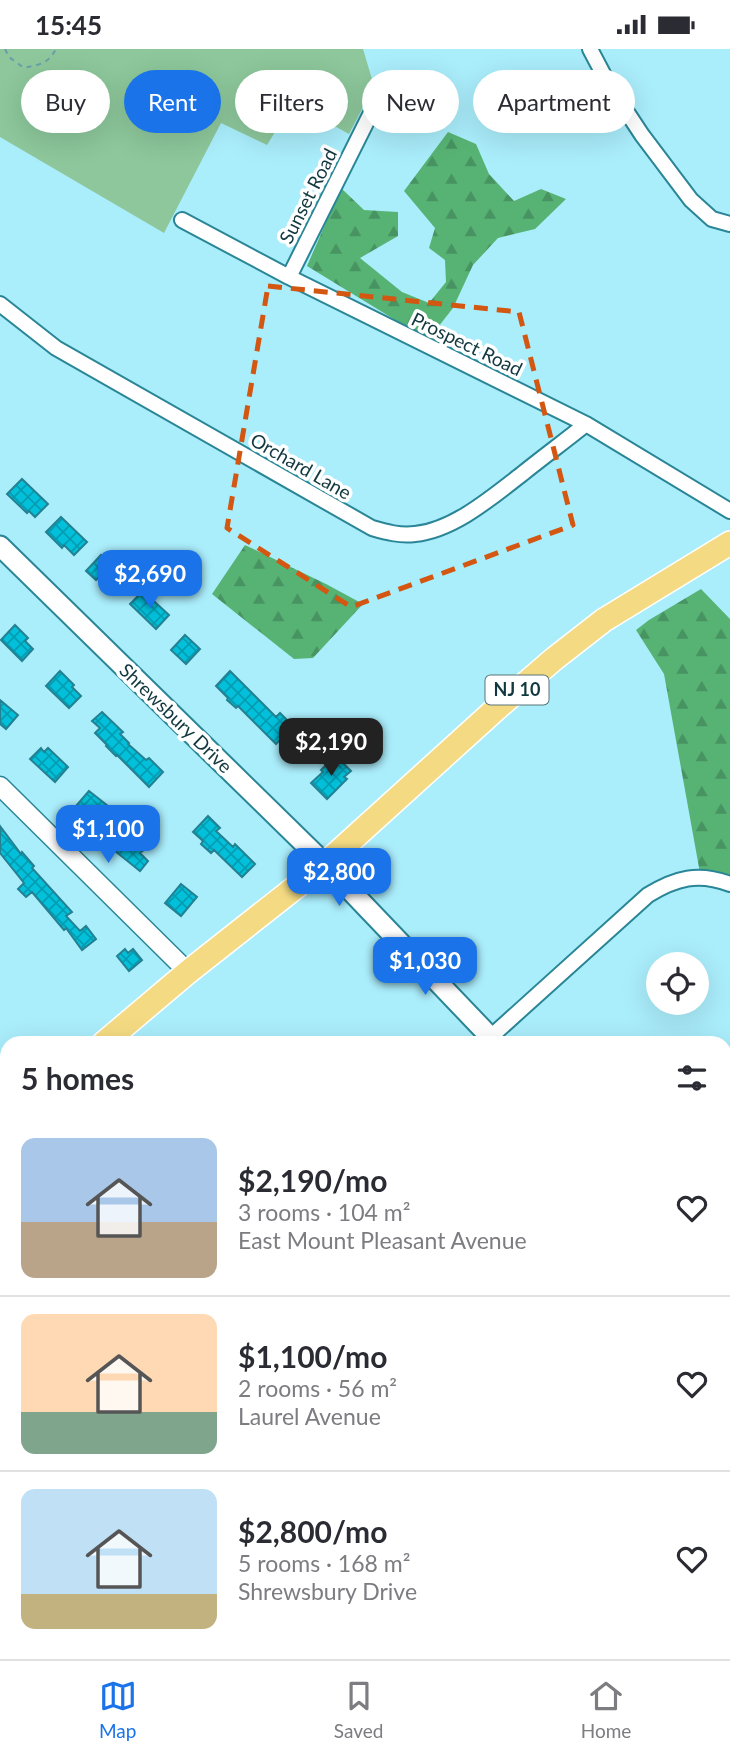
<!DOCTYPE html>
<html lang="en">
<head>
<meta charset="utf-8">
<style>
	:root { --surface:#fff; --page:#f2f2f3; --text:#2b2b33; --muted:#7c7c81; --line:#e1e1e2; --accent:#1a73e8 }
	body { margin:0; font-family:Lato,sans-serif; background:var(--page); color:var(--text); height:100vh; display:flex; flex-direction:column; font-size:26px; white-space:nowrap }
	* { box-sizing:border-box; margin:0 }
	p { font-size:23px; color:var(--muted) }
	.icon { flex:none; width:38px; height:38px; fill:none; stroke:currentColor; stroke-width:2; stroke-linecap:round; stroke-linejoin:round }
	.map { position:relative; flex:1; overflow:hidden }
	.details { position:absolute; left:0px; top:987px; width:732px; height:623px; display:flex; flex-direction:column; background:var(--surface); border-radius:21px 21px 0 0; box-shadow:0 7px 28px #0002 }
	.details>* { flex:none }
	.top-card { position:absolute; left:21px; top:21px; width:690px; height:63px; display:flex; gap:14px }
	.buttons { position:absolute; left:646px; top:903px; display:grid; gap:14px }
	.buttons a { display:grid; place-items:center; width:63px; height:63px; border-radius:50%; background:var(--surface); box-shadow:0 7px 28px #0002; font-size:35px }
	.price { position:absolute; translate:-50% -60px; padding:0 16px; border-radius:14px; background:var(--accent); color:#fff; font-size:23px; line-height:46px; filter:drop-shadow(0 2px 4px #0008) }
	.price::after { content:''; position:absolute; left:50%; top:42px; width:21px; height:16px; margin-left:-10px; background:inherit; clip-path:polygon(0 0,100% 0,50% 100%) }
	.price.on { background:#222; color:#fff }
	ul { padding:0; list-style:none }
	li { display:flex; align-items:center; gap:21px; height:175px; padding:0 21px }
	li+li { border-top:2px solid var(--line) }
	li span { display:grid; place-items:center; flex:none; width:196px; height:140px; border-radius:14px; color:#555 }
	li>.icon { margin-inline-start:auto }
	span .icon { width:84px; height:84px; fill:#fffc; stroke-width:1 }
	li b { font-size:30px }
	h2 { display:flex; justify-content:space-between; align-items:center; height:84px; padding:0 21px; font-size:30px }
	.tag { padding:0 24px; border-radius:32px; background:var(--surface); box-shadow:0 7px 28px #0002; font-size:24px; line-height:63px }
	.tag.on { background:var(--accent); color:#fff }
	.status { display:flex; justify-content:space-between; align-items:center; height:49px; padding:0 35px; background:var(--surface); direction:ltr }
	.status svg { height:19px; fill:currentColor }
	.dock { display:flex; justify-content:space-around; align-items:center; height:98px; border-top:2px solid var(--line); background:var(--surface); font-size:19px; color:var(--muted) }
	.dock a { display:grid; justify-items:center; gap:4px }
	.dock .on { color:var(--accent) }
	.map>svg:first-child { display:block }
	.forest { fill:url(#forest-firs) }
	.green { fill:#8dc79b }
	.building { fill:url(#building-cross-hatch); stroke:#238191; stroke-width:2 }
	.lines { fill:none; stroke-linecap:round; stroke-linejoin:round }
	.minor-casing { stroke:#2a8696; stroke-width:18 }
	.tertiary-casing { stroke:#2a8696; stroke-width:21 }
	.secondary-casing { stroke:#2a8696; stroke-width:23 }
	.primary-casing { stroke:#fff; stroke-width:26 }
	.path { stroke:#689ea9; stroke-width:2; stroke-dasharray:5 5; stroke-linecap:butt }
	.minor { stroke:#fff; stroke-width:14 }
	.tertiary { stroke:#fff; stroke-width:18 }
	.secondary { stroke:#fff; stroke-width:19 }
	.primary { stroke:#f4db83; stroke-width:23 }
	.marked { fill:none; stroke:#d35611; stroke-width:5; stroke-dasharray:14 9; stroke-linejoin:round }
	.labels { text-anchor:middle; stroke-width:7; stroke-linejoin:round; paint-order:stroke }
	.shield { fill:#fff; stroke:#597479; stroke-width:2 }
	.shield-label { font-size:18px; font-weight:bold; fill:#12383f }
	.street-label { font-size:19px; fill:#12383f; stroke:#fff }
</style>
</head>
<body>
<div class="status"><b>15:45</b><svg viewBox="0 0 49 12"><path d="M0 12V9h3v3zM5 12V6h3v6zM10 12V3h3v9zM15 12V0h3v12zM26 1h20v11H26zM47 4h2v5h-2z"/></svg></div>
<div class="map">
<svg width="730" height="1610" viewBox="0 0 730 1610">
	<defs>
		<pattern id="forest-firs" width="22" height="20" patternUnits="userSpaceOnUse" patternTransform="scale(1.75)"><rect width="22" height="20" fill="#57b374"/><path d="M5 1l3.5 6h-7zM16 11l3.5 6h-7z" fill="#479361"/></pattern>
		<pattern id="building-cross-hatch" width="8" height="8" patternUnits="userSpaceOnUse" patternTransform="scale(1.75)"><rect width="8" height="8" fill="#03c0da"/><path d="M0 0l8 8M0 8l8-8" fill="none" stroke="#039db2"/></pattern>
	</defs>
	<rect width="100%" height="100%" fill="#aaedfb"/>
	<path class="forest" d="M448,83l28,12 13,30 25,27 27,-12 25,10 -31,30 -37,9 -25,27 -20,43 -25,32 -121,-74 34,-78 23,22 34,2v24l-38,22 42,34 27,11 17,-21 -1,-22 -16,-12 6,-20 -31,-37z
		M245,496l81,39 37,20 -50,54 -19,1 -82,-65z
		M701,540l29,30v262l-30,-8 -36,-199 -28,-44 13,-10z"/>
	<path class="green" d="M0,0h363l11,37 -25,48 -56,-31 -26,42 -46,-22 -57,110 -164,-96z
		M0,1367l7,12v82l-7,-14z
		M7,1479v116l-7,6v-107z"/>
	<path class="building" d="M22,430l26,25 -13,13 -6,-6 -2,2 -20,-19z
		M61,468l26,25 -13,13 -10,-10 -2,3 -16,-16z
		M101,506l27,24 -12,14 -17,-16 -3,3 -10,-9z
		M143,542l26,24 -13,14 -26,-25z
		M15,576l13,13 -3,3 8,8 -11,12 -21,-21z
		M185,586l15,14 -14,15 -15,-14z
		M60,622l14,14 -2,2 9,9 -12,12 -23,-22z
		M230,622l46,46 4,-4 13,13 -17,18 -38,-38 -2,2 -9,-8 1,-2 -12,-12z
		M0,651l18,15 -12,14 -6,-5z
		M102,663l21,20 -3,2 9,9 -1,1 18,16 3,-2 14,14 -14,15 -32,-32 -1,1 -10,-10 1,-1 -12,-12 5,-5 -8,-7z
		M41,699l3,4 4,-4 20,19 -13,15 -25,-23z
		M339,710l12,12 -7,6 3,2 -20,20 -16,-16 12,-11 -2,-2 9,-9 4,3z
		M89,742l24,19 -13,15 -8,-8 -2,2 -14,-13z
		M208,767l12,12 -4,3 17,16 2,-3 20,20 -13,13 -28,-27 -3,3 -10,-9 2,-3 -10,-9z
		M0,777l21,28 1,-2 12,14 -2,2 40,44 -6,4 14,15 6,-5 10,13 -14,11 -16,-22 -2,2 -32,-38 -6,5 -8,-8 6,-6 -24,-30z
		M125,782l19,19 -4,3 8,8 -8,10 -30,-24z
		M181,835l16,13 -16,19 -16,-13z
		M125,900l3,4 5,-4 9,11 -13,11 -12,-15z"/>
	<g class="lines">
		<g class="minor-casing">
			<path id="minor" d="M590,0l19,36 33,50 49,65 21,19 18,5
				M182,171l107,57 297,147 144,87
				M289,228l91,-182
				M0,255l56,44 316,180c14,4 28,8 43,6 39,-4 77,-37 107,-60 21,-17 43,-33 64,-50
				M485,993l163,-147c28,-17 50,-23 82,-11
				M724,1601l6,-9
				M86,1603l6,7
				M512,1603l7,7
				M202,1610l9,-7"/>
		</g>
		<g class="tertiary-casing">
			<path id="tertiary" d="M0,737l188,186"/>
		</g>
		<g class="secondary-casing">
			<path id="secondary" d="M0,497l325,318 171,179
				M724,1231l6,6"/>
		</g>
		<g class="primary-casing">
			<path id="primary" d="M104,994l84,-71 137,-108 171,-155 58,-50 50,-39 126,-77
				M0,1081l7,-6"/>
		</g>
		<path class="path" d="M5,0l4,8 15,11c16,-4 23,-3 32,-19"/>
		<use href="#minor" class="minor"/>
		<use href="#tertiary" class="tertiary"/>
		<use href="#secondary" class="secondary"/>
		<use href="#primary" class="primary"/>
	</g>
	<path class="marked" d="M268,237l251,26 54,213 -222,82 -124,-79z"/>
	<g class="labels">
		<rect class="shield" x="485.5" y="626.5" width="63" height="29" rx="5"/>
		<g class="shield-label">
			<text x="517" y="647">NJ 10</text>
		</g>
		<g class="street-label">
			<text transform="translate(308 147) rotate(-63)" y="7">Sunset Road</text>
			<text transform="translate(467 295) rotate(26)" y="7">Prospect Road</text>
			<text transform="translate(301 417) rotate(30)" y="7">Orchard Lane</text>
			<text transform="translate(176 669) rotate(44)" y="7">Shrewsbury Drive</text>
		</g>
	</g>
</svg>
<div class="buttons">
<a><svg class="icon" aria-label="locate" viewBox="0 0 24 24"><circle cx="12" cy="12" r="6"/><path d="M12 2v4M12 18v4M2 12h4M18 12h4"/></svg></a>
</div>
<b class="price" style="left:150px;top:561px">$2,690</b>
<b class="price on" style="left:331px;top:729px">$2,190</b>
<b class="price" style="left:108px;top:816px">$1,100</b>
<b class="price" style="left:339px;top:859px">$2,800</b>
<b class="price" style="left:425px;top:948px">$1,030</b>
<div class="top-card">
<a class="tag">Buy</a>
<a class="tag on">Rent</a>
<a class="tag">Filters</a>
<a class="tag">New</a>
<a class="tag">Apartment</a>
</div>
<section class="details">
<h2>5 homes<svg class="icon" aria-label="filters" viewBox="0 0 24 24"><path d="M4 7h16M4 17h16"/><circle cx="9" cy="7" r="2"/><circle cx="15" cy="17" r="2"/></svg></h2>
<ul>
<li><span style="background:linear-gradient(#a9c7e8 60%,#b9a48a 0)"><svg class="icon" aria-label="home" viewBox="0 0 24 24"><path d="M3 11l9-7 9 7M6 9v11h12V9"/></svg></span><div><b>$2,190/mo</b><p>3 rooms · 104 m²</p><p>East Mount Pleasant Avenue</p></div><svg class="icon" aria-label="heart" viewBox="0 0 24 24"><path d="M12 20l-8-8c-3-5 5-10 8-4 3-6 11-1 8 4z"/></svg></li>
<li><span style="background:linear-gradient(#ffd9b3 70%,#7fa58c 0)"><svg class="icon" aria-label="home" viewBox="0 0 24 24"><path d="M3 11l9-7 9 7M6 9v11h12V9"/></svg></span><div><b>$1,100/mo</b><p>2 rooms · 56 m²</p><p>Laurel Avenue</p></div><svg class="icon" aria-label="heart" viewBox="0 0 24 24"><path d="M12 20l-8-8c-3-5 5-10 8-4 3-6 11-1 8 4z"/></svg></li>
<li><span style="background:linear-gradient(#bfe0f5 75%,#c2b280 0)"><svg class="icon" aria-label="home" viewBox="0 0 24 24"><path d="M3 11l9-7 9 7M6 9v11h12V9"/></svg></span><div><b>$2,800/mo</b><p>5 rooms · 168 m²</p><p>Shrewsbury Drive</p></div><svg class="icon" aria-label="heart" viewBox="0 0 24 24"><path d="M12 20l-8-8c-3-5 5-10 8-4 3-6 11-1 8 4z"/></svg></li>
</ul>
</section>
</div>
<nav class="dock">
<a class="on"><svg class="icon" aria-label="map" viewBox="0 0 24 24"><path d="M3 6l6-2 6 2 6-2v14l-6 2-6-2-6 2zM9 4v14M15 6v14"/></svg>Map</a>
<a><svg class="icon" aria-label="saved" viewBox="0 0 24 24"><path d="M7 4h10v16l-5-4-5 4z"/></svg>Saved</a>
<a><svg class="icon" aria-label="home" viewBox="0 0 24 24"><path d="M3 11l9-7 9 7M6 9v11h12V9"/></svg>Home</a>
</nav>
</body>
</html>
